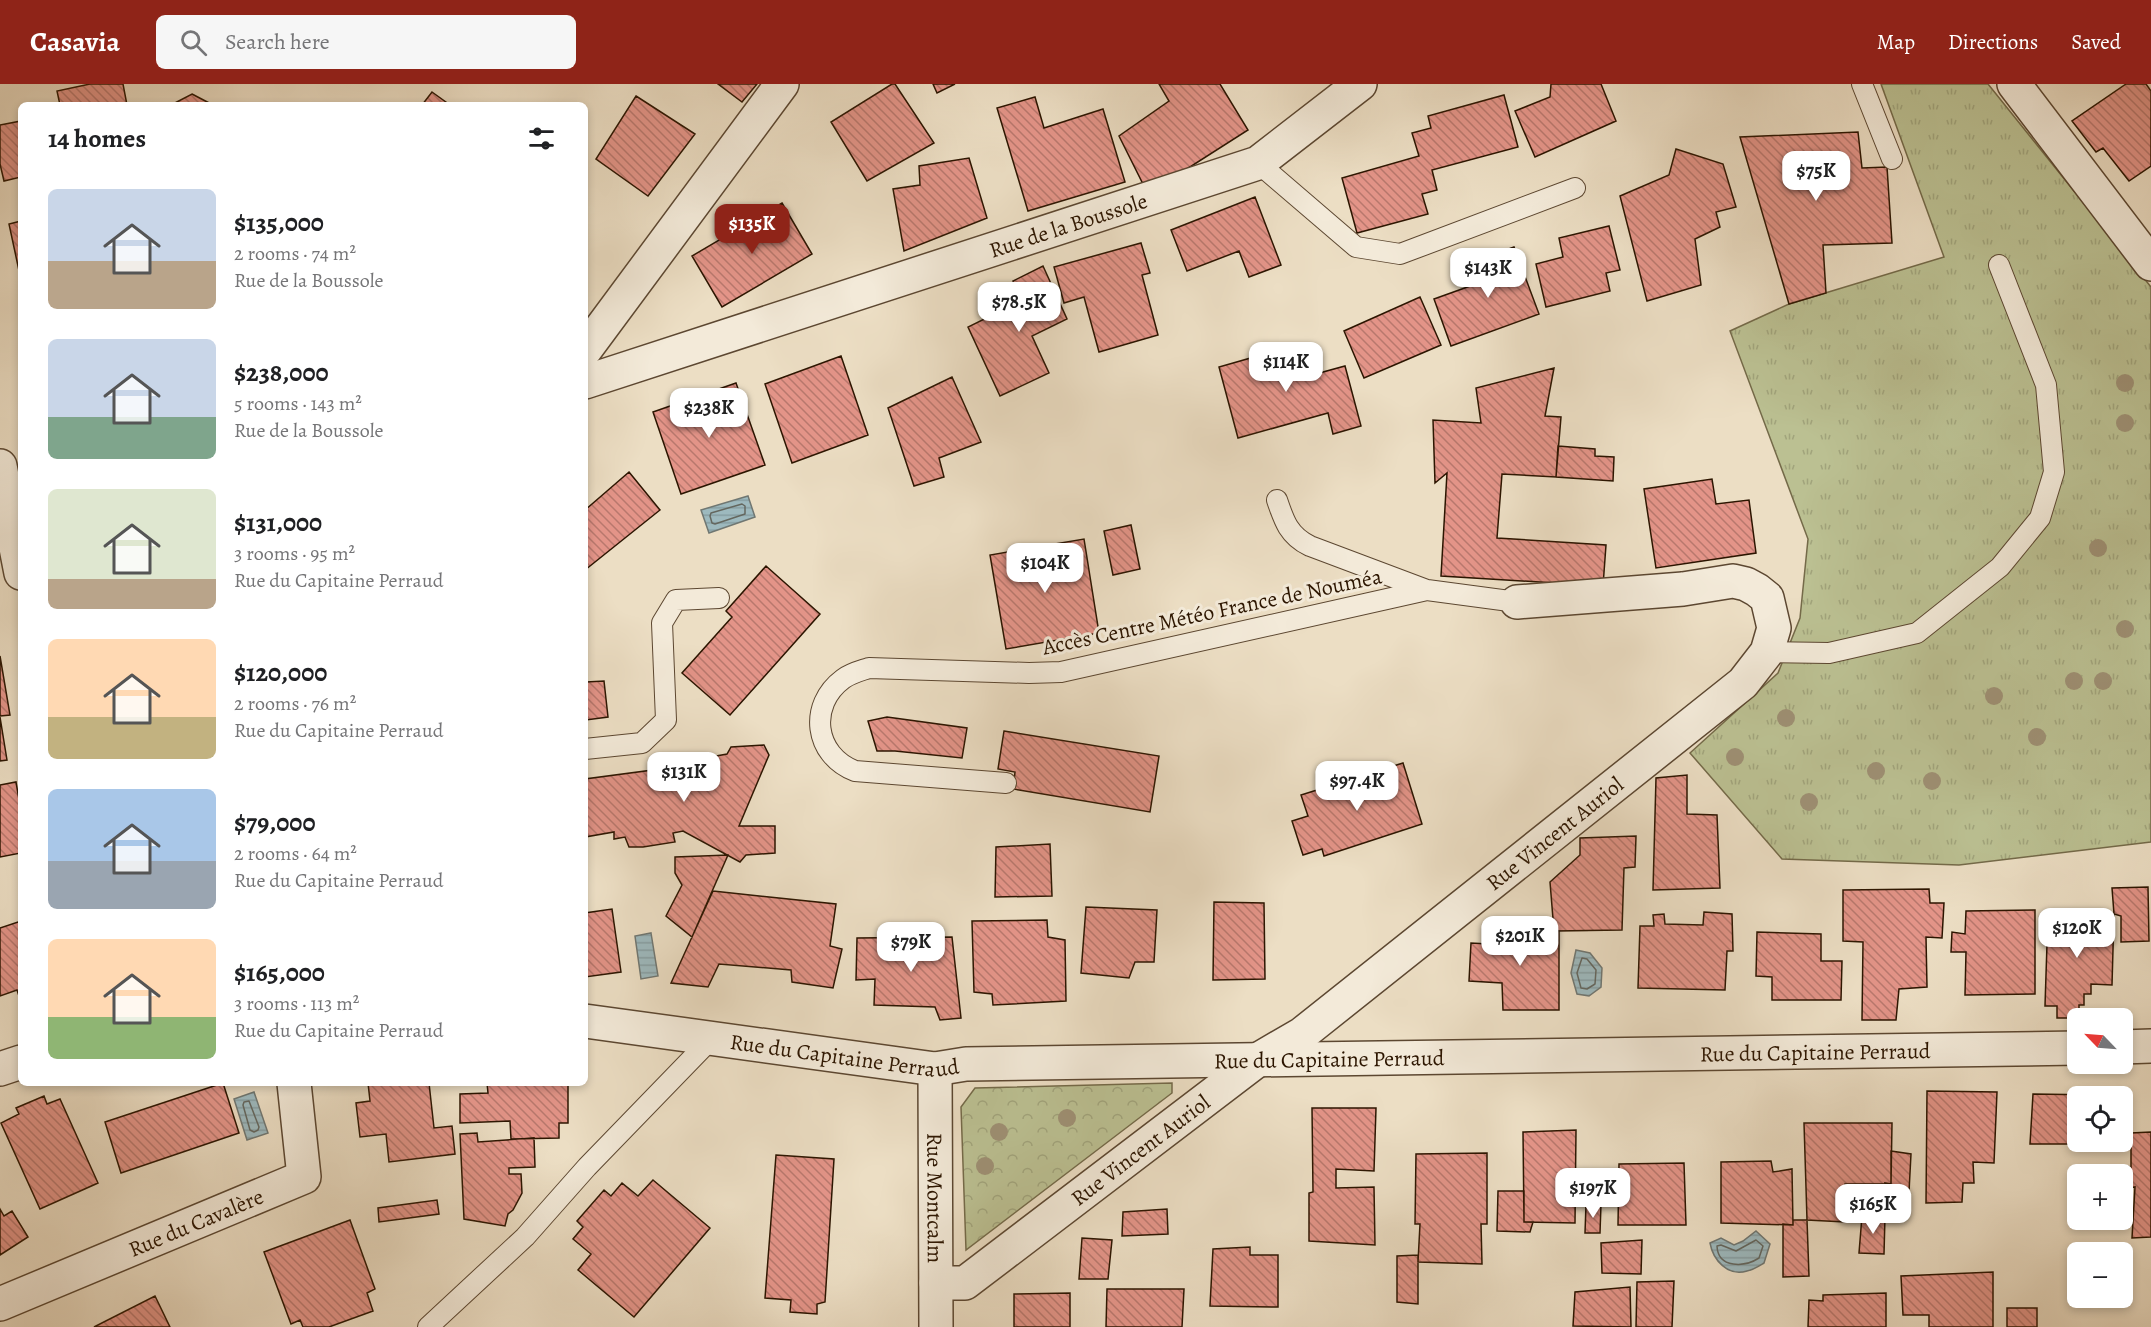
<!DOCTYPE html>
<html lang="en">
<head>
<meta charset="utf-8">
<style>
	:root { --surface:#fff; --page:#f6f6f6; --text:#202124; --muted:#757577; --accent:#8f2418 }
	body { margin:0; font-family:Alegreya,serif; background:var(--page); color:var(--text); height:100vh; display:flex; flex-direction:column; font-size:22px; white-space:nowrap }
	* { box-sizing:border-box; margin:0 }
	p { font-size:20px; color:var(--muted) }
	.icon { flex:none; width:33px; height:33px; fill:none; stroke:currentColor; stroke-width:2; stroke-linecap:round; stroke-linejoin:round }
	.map { position:relative; flex:1; overflow:hidden }
	.details { position:absolute; left:18px; top:18px; width:570px; height:984px; display:flex; flex-direction:column; background:var(--surface); border-radius:9px; box-shadow:0 3px 9px #0003 }
	.details>* { flex:none }
	.needle { width:39px; rotate:295deg }
	.fabs { position:absolute; left:2067px; top:924px; display:grid; gap:12px }
	.fabs a { display:grid; place-items:center; width:66px; height:66px; border-radius:9px; background:var(--surface); box-shadow:0 3px 9px #0003; font-size:30px }
	.price { position:absolute; translate:-50% -51px; padding:0 14px; border-radius:12px; background:#fff; color:#222; font-size:20px; line-height:39px; filter:drop-shadow(0 2px 3px #0008) }
	.price::after { content:''; position:absolute; left:50%; top:36px; width:18px; height:14px; margin-left:-9px; background:inherit; clip-path:polygon(0 0,100% 0,50% 100%) }
	.price.on { background:var(--accent); color:#fff }
	ul { padding:0; list-style:none }
	li { display:flex; align-items:center; gap:18px; height:150px; padding:0 30px }
	li span { display:grid; place-items:center; flex:none; width:168px; height:120px; border-radius:9px; color:#555 }
	li>.icon { margin-inline-start:auto }
	span .icon { width:72px; height:72px; fill:#fffc; stroke-width:1 }
	li b { font-size:26px }
	h2 { display:flex; justify-content:space-between; align-items:center; height:72px; padding:0 30px; font-size:26px }
	header { display:flex; align-items:center; gap:36px; box-sizing:border-box; height:84px; padding:0 30px; background:var(--accent); color:#fff }
	header strong { font-size:28px }
	nav { display:flex; gap:33px; margin-inline-start:auto; font-size:21px }
	.search { width:420px; height:54px; background:var(--page); display:flex; align-items:center; gap:15px; box-sizing:border-box; padding:0 21px; border-radius:9px; color:var(--muted); font-size:22px }
	.map>svg:first-child { display:block }
	.grass { fill:url(#grass-tufts); stroke:#746a49; stroke-width:1.5 }
	.park { fill:url(#park-crowns); stroke:#746a49; stroke-width:1.5 }
	.water { fill:url(#water-rules); stroke:#707772; stroke-width:1.5 }
	.lines { fill:none; stroke-linecap:round; stroke-linejoin:round }
	.shore { stroke:#64675f; stroke-width:1.5 }
	.building { fill:url(#building-back-hatch); stroke:#2c1500; stroke-width:1.5 }
	.lane-casing { stroke:#5c4731; stroke-width:22 }
	.street-casing { stroke:#5c4731; stroke-width:36 }
	.lane { stroke:#f3ead9; stroke-width:20 }
	.street { stroke:#f3ead9; stroke-width:33 }
	.tree { fill:#9e9074 }
	.labels { text-anchor:middle; stroke-width:6; stroke-linejoin:round; paint-order:stroke }
	.street-label { font-size:22px; fill:#2c1500; stroke:#f3ead9 }
</style>
</head>
<body>
<header>
<strong>Casavia</strong>
<div class="search"><svg class="icon" aria-label="search" viewBox="0 0 24 24"><circle cx="10" cy="10" r="6"/><path d="M15 15l6 6"/></svg>Search here</div>
<nav><a>Map</a><a>Directions</a><a>Saved</a></nav>
</header>
<div class="map">
<svg width="2151" height="1243" viewBox="0 0 2151 1243">
	<defs>
		<pattern id="grass-tufts" width="24" height="20" patternUnits="userSpaceOnUse" patternTransform="scale(1.5)"><rect width="24" height="20" fill="#bbc092"/><path d="M3 7l-1-3M5 7V3M7 7l1-3M15 17l-1-3M17 17v-4M19 17l1-3" fill="none" stroke="#a1a47c"/></pattern>
		<pattern id="park-crowns" width="20" height="18" patternUnits="userSpaceOnUse" patternTransform="scale(1.5)"><rect width="20" height="18" fill="#bbc092"/><path d="M2 6a3 3 0 1 1 6 0M12 15a3 3 0 1 1 6 0" fill="none" stroke="#a1a47c"/></pattern>
		<pattern id="water-rules" width="6" height="5" patternUnits="userSpaceOnUse" patternTransform="scale(1.5)"><rect width="6" height="5" fill="#9db9be"/><path d="M0 2.5h6" fill="none" stroke="#879ea2"/></pattern>
		<pattern id="building-back-hatch" width="6" height="6" patternUnits="userSpaceOnUse" patternTransform="scale(1.5)"><rect width="6" height="6" fill="#e39488"/><path d="M-1 5l2 2M0 0l6 6M5-1l2 2" fill="none" stroke="#b8786d"/></pattern>
	</defs>
	<rect width="100%" height="100%" fill="#ecdec4"/>
	<filter id="stains"><feTurbulence type="fractalNoise" baseFrequency=".00333" numOctaves="4"/><feColorMatrix values="0 0 0 0 .2 0 0 0 0 .09 0 0 0 0 .02 0 0 0 .5 -.17"/></filter>
	<radialGradient id="worn" r=".72"><stop offset=".6" stop-color="#630" stop-opacity="0"/><stop offset="1" stop-color="#630" stop-opacity=".3"/></radialGradient>
	<path class="grass" d="M1881,0h107l163,203v555l-192,23 -177,-6 -92,-106 88,-80 22,-55 8,-79 -78,-208 59,-27 155,-47z"/>
	<path class="park" d="M1172,999v10l-206,157 -5,-143 14,-19z"/>
	<path class="water" d="M748,412l7,21 -46,16 -8,-23z
		M651,849l7,43 -17,3 -6,-43z
		M1576,866l14,3 12,15 -1,19 -12,9 -12,-2 -6,-21z
		M254,1008l14,41 -21,7 -13,-41z
		M1756,1147l14,13 -6,19c-5,3 -11,7 -17,8 -19,6 -34,-11 -37,-28l11,-5 13,7 9,-4z"/>
	<g class="lines">
		<path class="shore" d="M742,420l3,2v8l-30,10 -3,-1 -2,-7 1,-3z
			M1582,874l5,1 9,11 -1,14 -8,5 -6,-1 -4,-15z
			M249,1017l10,26 -1,3 -4,2 -4,-2 -7,-25 1,-3z
			M1756,1156l7,6 -4,12c-14,9 -41,11 -42,-12l4,-1 15,6z"/>
	</g>
	<path class="building" d="M90,0h33l4,21h-67l-3,-14z
		M718,0h39l-15,18z
		M892,0h3l39,59 -67,38 -36,-59z
		M933,0h22l-18,9z
		M1159,0h61l28,46 -69,44 -35,12 -25,-50 50,-35z
		M1551,0h50l15,37 -81,36 -20,-46 35,-14z
		M2126,0h20l5,7v75l-22,15 -26,-33 -7,4 -24,-31z
		M432,8l18,13h-28z
		M192,10l21,11h-42z
		M1504,11l14,52 -86,23 5,20 -15,4 6,20 -71,19 -15,-55 77,-22 -7,-23 19,-5 -3,-12z
		M636,12l59,38 -47,62 -52,-37z
		M1035,13l9,31 59,-19 22,73 -97,29 -31,-103z
		M21,37v56l-17,4 -4,-17v-39z
		M1858,48l4,36 25,-1 5,76 -69,2 3,48 -37,11 -49,-167z
		M1676,65l47,15 13,43 -20,5 4,15 -25,12 6,46 -54,16 -27,-105 49,-21z
		M969,74l18,60 -83,33 -11,-62 27,-4 -1,-19z
		M1255,113l26,68 -32,12 -10,-26 -52,20 -16,-41z
		M782,119l30,51 -90,53 -30,-51z
		M21,137v59l-12,-56z
		M1609,142l11,44 -14,3 4,18 -64,16 -10,-43 27,-7 -4,-19z
		M1141,159l9,30 -8,2 16,60 -59,17 -15,-55 -20,6 -10,-36z
		M1514,163l25,67 -88,32 -17,-47 39,-14 -8,-20z
		M1043,182l24,53 -35,17 17,37 -49,23 -32,-69 55,-27 -10,-19z
		M1420,213l21,48 -77,33 -20,-47z
		M1303,259l9,32 33,-9 16,60 -28,8 -5,-21 -90,25 -19,-71z
		M841,272l27,79 -76,28 -27,-79z
		M1554,284l-9,48 16,1 -5,60 -54,-3 -5,64 109,7 -3,41 -162,-10 6,-103 -12,10 -2,-63 48,3 -5,-35z
		M952,293l29,65 -42,16 5,19 -30,9 -26,-78z
		M736,299l29,82 -84,29 -28,-82z
		M1558,362l37,3v7l19,1 -1,24 -57,-4z
		M629,388l31,38 -75,60v-60z
		M1712,395l4,25 33,-4 7,53 -100,15 -12,-79z
		M1131,441l9,44 -27,6 -9,-44z
		M1084,455l15,94 -93,16 -16,-94z
		M766,482l54,48 -90,101 -48,-42 50,-56 -6,-6z
		M0,572l10,59 -10,1z
		M585,593l1,5 18,-1 4,36 -22,3z
		M0,633l7,43 -7,1z
		M887,633l80,11 -5,30 -67,-7h-18l-9,-30z
		M1004,647l155,25 -9,56 -137,-23 2,-17 -17,-3z
		M764,661l5,10 -30,71h36v27l-29,2 -6,7 -57,-31 -10,2 2,9 -32,5h-14l-4,-10 -11,2v-7l-29,5v-58l75,-10v-10l27,-5 2,7 38,-7 4,-7z
		M1403,679l19,61 -98,32 -2,-7 -19,6 -11,-34 16,-5 -7,-21z
		M1687,691v39l30,1 3,73 -67,2 3,-112z
		M16,698l5,29v42l-21,4v-72z
		M1636,752l-1,31 -11,1 -2,62 -68,1 -4,-49 30,-27v-17z
		M1050,760l2,52 -57,1 1,-50z
		M728,771l-36,82 -26,-21 16,-31 -7,-12v-16z
		M2148,803l1,54 -28,1v-26l-7,-2 -2,-26z
		M1929,805l1,14h14l-2,35 -16,-1 1,50 -28,2 -3,31h-34l1,-78 -20,-1v-51z
		M713,807l123,13 -6,42 12,3 -9,39 -41,-6 -1,-12 -72,-6 -11,23 -37,-4z
		M1214,818l50,1 1,76 -52,1z
		M1086,823l71,3 -3,52h-19l-6,16 -48,-5z
		M612,825l9,63 -36,5v-64z
		M2035,826v84l-70,1 1,-43h-15l1,-20 13,2 1,-23z
		M1704,828l28,2 1,37h-6l-2,39 -87,-2 2,-62h14l-1,-11 11,-1 1,10 38,1z
		M2048,829l66,1 -2,71 -21,-1v10h-7v11h-5v13h-22v-12h-12z
		M1047,836l1,17 17,3 1,61 -73,4 -1,-11 -18,-2 -2,-71z
		M21,837v81l-4,-12 -17,6v-68z
		M1493,842l66,5v79h-56l-1,-27 -33,-2 2,-38 18,1z
		M1757,848l64,2v27h21l-1,39h-69v-23l-16,-1z
		M952,853l9,81 -21,2 -5,-13 -61,-2 1,-26 -19,1 1,-42z
		M223,999l16,50 -118,40 -16,-51z
		M368,999h61l5,45 18,-2 3,28 -66,8 -3,-28 -26,3 -4,-34 14,-2z
		M487,999h81v40h-9v15l-48,1 -1,-18 -50,2v-29l28,-1z
		M1927,1007l70,1 -3,71 -21,-1 1,21h-11l-1,19 -36,1z
		M2033,1010l66,1v1h-21v46h20v2h-68z
		M44,1012l3,8 13,-5 38,84 -58,26 -39,-86 18,-9 -3,-6z
		M1312,1024h64l-2,63 -38,-2v19l38,-1 1,58 -66,-4v-48l4,-1z
		M1804,1039h88l-1,61h-46v38l-38,-2z
		M1576,1046l-1,93 -51,-1 -1,-90z
		M2151,1048v105l-19,1 3,-51 -13,2v-15h-2v-9l11,2v-34z
		M477,1049l1,9 56,-4 1,29 -26,1v6h12l1,19 -9,17 -5,4 -3,12 -41,-7 -4,-85z
		M1891,1067l20,3 -2,38 -22,-1 -2,-8 6,1z
		M1487,1069v71h-6l1,40 -64,-2 2,-38h-5l1,-70z
		M776,1071l58,4 -9,143 -8,2v10l-27,-2 1,-12 -26,-2z
		M1771,1077l2,11 19,-3 1,56 -72,-2v-61z
		M1684,1079l2,62h-68l1,-61z
		M653,1096l57,48 -76,89 -56,-47 13,-16 -18,-15 10,-12 -6,-6 27,-31 7,6 11,-13 16,13z
		M1498,1107h26v31h9l-3,10 -33,-1z
		M437,1116l2,14 -60,8 -1,-14z
		M1601,1120l-1,29h-15l1,-28z
		M0,1125l4,7 8,-5 16,26 -28,18z
		M1167,1125l1,25 -46,2 1,-24z
		M1862,1132h23l-1,38 -25,-1z
		M350,1136l25,69 -8,4 6,18 -44,16h-26l-3,-7 -9,4 -27,-72z
		M1793,1136h14l2,56 -26,1v-53l10,1z
		M2082,1136h32v1l-32,1z
		M1082,1154l30,2 -4,39h-29z
		M1642,1156l-1,34 -39,-1 -1,-30z
		M1250,1163v8h28v52l-68,-1 3,-57z
		M1418,1171v49l-21,-2v-46z
		M1993,1188v55h-64v-12h-26l-2,-39z
		M1674,1197l-2,46h-36l1,-45z
		M1630,1203l1,40 -58,-1 2,-34z
		M1107,1205h77l-2,38h-76z
		M1070,1209v34h-56v-33z
		M1886,1209v34h-78l1,-27 14,1v-6z
		M155,1212l15,31h-76z
		M2007,1224h30v19h-30z"/>
	<g class="lines">
		<g class="lane-casing">
			<path id="lane" d="M1862,0l30,75
				M1258,79l98,84 44,7 175,-66
				M1277,416c7,21 12,36 33,46l117,44 90,12
				M1767,568l62,1 88,-20 83,-66 40,-49 14,-46 -8,-87 -47,-120
				M585,665l57,-6 24,-23 -4,-97 14,-23 43,-2
				M1006,699l-151,-12c-41,-16 -47,-66 -12,-92 8,-6 17,-8 26,-11l160,5 32,-1 366,-82
				M428,1243l97,-90 62,-70 125,-129"/>
		</g>
		<g class="street-casing">
			<g id="street">
				<path d="M2014,0l137,180"/>
				<path d="M585,266l197,-266"/>
				<path id="s1" d="M585,298l673,-219 102,-79"/>
				<path d="M0,382l21,107"/>
				<path id="s2" d="M585,937l350,48 31,-5 1112,-16"/>
				<path d="M2122,963l29,-1"/>
				<path d="M0,985l21,-7"/>
				<path id="s3" d="M935,985l1,258"/>
				<path id="s4" d="M936,1199h29l294,-224 43,-25 441,-351 24,-31 7,-24 -7,-30 -10,-8 -11,-6 -13,-3 -50,8 -166,13"/>
				<path id="s5" d="M0,1220l304,-127 -10,-94"/>
			</g>
		</g>
		<use href="#lane" class="lane"/>
		<use href="#street" class="street"/>
	</g>
	<g class="tree">
		<circle cx="2125" cy="299" r="9"/>
		<circle cx="2125" cy="339" r="9"/>
		<circle cx="2098" cy="464" r="9"/>
		<circle cx="2125" cy="545" r="9"/>
		<circle cx="2074" cy="597" r="9"/>
		<circle cx="2103" cy="597" r="9"/>
		<circle cx="1994" cy="612" r="9"/>
		<circle cx="1786" cy="634" r="9"/>
		<circle cx="2037" cy="653" r="9"/>
		<circle cx="1735" cy="673" r="9"/>
		<circle cx="1876" cy="687" r="9"/>
		<circle cx="1932" cy="697" r="9"/>
		<circle cx="1809" cy="718" r="9"/>
		<circle cx="1067" cy="1034" r="9"/>
		<circle cx="999" cy="1048" r="9"/>
		<circle cx="985" cy="1082" r="9"/>
	</g>
	<g class="labels">
		<g class="street-label">
			<text dy="8" stroke="none"><textPath href="#s1" startOffset="508">Rue de la Boussole</textPath></text>
			<text transform="translate(1212 527) rotate(-12)" y="8">Accès Centre Météo France de Nouméa</text>
			<text dy="8" stroke="none"><textPath href="#s4" startOffset="771">Rue Vincent Auriol</textPath></text>
			<text dy="8" stroke="none"><textPath href="#s2" startOffset="1234">Rue du Capitaine Perraud</textPath></text>
			<text dy="8" stroke="none"><textPath href="#s2" startOffset="262">Rue du Capitaine Perraud</textPath></text>
			<text dy="8" stroke="none"><textPath href="#s2" startOffset="748">Rue du Capitaine Perraud</textPath></text>
			<text dy="8" stroke="none"><textPath href="#s4" startOffset="249">Rue Vincent Auriol</textPath></text>
			<text dy="8" stroke="none"><textPath href="#s3" startOffset="129">Rue Montcalm</textPath></text>
			<text dy="8" stroke="none"><textPath href="#s5" startOffset="212">Rue du Cavalère</textPath></text>
		</g>
	</g>
	<rect width="100%" height="100%" filter="url(#stains)"/>
	<rect width="100%" height="100%" fill="url(#worn)"/>
</svg>
<div class="fabs">
<a><svg class="needle" viewBox="-14 -14 28 28"><path d="M0-13l5 13h-10z" fill="#e53935"/><path d="M0 13l5-13h-10z" fill="#757577"/></svg></a>
<a><svg class="icon" aria-label="locate" viewBox="0 0 24 24"><circle cx="12" cy="12" r="6"/><path d="M12 2v4M12 18v4M2 12h4M18 12h4"/></svg></a>
<a>+</a>
<a>−</a>
</div>
<b class="price" style="left:1816px;top:118px">$75K</b>
<b class="price on" style="left:752px;top:171px">$135K</b>
<b class="price" style="left:1488px;top:215px">$143K</b>
<b class="price" style="left:1019px;top:249px">$78.5K</b>
<b class="price" style="left:1286px;top:309px">$114K</b>
<b class="price" style="left:709px;top:355px">$238K</b>
<b class="price" style="left:1045px;top:510px">$104K</b>
<b class="price" style="left:684px;top:719px">$131K</b>
<b class="price" style="left:1357px;top:728px">$97.4K</b>
<b class="price" style="left:2077px;top:875px">$120K</b>
<b class="price" style="left:1520px;top:883px">$201K</b>
<b class="price" style="left:911px;top:889px">$79K</b>
<b class="price" style="left:1593px;top:1135px">$197K</b>
<b class="price" style="left:1873px;top:1151px">$165K</b>
<section class="details">
<h2>14 homes<svg class="icon" aria-label="filters" viewBox="0 0 24 24"><path d="M4 7h16M4 17h16"/><circle cx="9" cy="7" r="2"/><circle cx="15" cy="17" r="2"/></svg></h2>
<ul>
<li><span style="background:linear-gradient(#c9d6e8 60%,#b9a48a 0)"><svg class="icon" aria-label="home" viewBox="0 0 24 24"><path d="M3 11l9-7 9 7M6 9v11h12V9"/></svg></span><div><b>$135,000</b><p>2 rooms · 74 m²</p><p>Rue de la Boussole</p></div></li>
<li><span style="background:linear-gradient(#c9d6e8 65%,#7fa58c 0)"><svg class="icon" aria-label="home" viewBox="0 0 24 24"><path d="M3 11l9-7 9 7M6 9v11h12V9"/></svg></span><div><b>$238,000</b><p>5 rooms · 143 m²</p><p>Rue de la Boussole</p></div></li>
<li><span style="background:linear-gradient(#dfe7d0 75%,#b9a48a 0)"><svg class="icon" aria-label="home" viewBox="0 0 24 24"><path d="M3 11l9-7 9 7M6 9v11h12V9"/></svg></span><div><b>$131,000</b><p>3 rooms · 95 m²</p><p>Rue du Capitaine Perraud</p></div></li>
<li><span style="background:linear-gradient(#ffd9b3 65%,#c2b280 0)"><svg class="icon" aria-label="home" viewBox="0 0 24 24"><path d="M3 11l9-7 9 7M6 9v11h12V9"/></svg></span><div><b>$120,000</b><p>2 rooms · 76 m²</p><p>Rue du Capitaine Perraud</p></div></li>
<li><span style="background:linear-gradient(#a9c7e8 60%,#9aa5b1 0)"><svg class="icon" aria-label="home" viewBox="0 0 24 24"><path d="M3 11l9-7 9 7M6 9v11h12V9"/></svg></span><div><b>$79,000</b><p>2 rooms · 64 m²</p><p>Rue du Capitaine Perraud</p></div></li>
<li><span style="background:linear-gradient(#ffd9b3 65%,#8fb573 0)"><svg class="icon" aria-label="home" viewBox="0 0 24 24"><path d="M3 11l9-7 9 7M6 9v11h12V9"/></svg></span><div><b>$165,000</b><p>3 rooms · 113 m²</p><p>Rue du Capitaine Perraud</p></div></li>
</ul>
</section>
</div>
</body>
</html>
